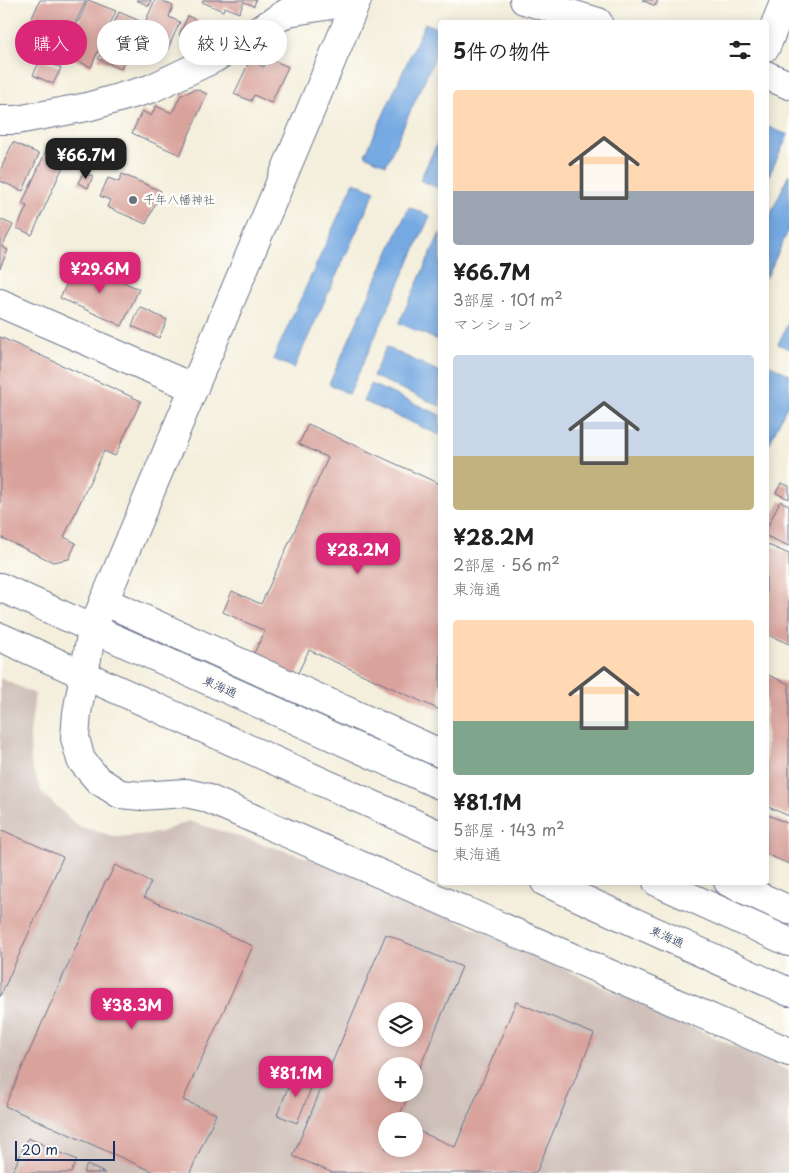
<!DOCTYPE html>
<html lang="ja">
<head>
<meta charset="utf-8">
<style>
	:root { --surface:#fff; --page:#f6f6f6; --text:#222; --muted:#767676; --accent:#db2777 }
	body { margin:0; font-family:"Playpen Sans","Klee One",sans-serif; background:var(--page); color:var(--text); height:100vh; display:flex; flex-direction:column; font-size:19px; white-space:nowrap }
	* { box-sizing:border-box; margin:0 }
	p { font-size:16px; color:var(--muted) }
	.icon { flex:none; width:28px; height:28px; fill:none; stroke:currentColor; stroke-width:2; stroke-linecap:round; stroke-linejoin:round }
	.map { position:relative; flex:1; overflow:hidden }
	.side { position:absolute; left:438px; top:20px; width:331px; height:865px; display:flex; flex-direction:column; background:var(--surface); border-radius:5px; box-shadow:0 2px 12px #0003 }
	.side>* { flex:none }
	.top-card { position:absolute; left:15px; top:20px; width:348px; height:45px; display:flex; gap:10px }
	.tools { position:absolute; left:378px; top:1002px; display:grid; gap:10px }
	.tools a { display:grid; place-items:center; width:45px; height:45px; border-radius:50%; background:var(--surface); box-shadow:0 2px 12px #0003; font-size:25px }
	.scale { position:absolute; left:15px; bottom:12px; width:100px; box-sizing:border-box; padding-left:5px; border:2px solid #1b2f5e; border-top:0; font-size:14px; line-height:18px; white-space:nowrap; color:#1b2f5e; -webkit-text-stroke:4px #fdfcf7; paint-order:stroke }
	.price { position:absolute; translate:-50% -42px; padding:0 11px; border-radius:10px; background:var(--accent); color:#fff; font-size:16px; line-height:32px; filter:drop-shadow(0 1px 2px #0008) }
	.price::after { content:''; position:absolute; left:50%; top:30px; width:15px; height:11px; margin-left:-8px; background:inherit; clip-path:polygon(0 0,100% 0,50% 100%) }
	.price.current { background:#222; color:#fff }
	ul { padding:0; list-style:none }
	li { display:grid; align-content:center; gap:10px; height:265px; padding:0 15px }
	li span { display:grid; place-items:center; height:155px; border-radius:5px; color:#555 }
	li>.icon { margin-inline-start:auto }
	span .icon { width:90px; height:90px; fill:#fffc; stroke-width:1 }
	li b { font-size:21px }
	h2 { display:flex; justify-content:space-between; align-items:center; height:60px; padding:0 15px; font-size:21px }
	.chip { padding:0 18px; border-radius:22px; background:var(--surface); box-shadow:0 2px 12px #0003; font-size:18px; line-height:45px }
	.chip.current { background:var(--accent); color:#fff }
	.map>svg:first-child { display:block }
	.industrial { fill:#cfc0ba; fill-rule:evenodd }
	.water { fill:#75a9e2; stroke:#486ca0 }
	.building { fill:#d9a29b; fill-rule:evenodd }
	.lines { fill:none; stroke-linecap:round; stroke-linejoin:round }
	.minor-casing { stroke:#67728a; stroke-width:30 }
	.tertiary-casing { stroke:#67728a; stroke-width:30 }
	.primary-casing { stroke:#67728a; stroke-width:30 }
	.minor { stroke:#fff; stroke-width:28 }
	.tertiary { stroke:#fff; stroke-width:28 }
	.primary { stroke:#fff; stroke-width:28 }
	.worship-dot { fill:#6b7280; stroke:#fdfcf7; stroke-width:2 }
	.labels { text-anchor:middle; stroke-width:5; stroke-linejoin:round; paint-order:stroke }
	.worship-label { font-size:12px; fill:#5b616d; stroke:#fdfcf7; text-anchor:start }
	.street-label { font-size:12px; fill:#1b2f5e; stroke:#fdfcf7 }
</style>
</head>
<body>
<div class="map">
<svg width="789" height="1173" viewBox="0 0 789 1173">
	<rect width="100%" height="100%" fill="#fdfcf7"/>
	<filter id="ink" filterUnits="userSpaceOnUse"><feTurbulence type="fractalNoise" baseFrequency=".02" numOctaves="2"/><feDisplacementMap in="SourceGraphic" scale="10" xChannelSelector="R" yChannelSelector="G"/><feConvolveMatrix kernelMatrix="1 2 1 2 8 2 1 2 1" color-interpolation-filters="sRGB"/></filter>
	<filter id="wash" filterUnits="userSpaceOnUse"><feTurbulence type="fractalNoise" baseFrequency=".0096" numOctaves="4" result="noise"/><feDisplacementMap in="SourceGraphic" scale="20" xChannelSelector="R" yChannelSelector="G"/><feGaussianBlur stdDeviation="1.12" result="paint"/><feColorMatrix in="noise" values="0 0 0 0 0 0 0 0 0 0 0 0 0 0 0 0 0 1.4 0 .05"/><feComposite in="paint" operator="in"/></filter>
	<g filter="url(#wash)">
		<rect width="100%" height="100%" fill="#f4efdc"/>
		<path class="industrial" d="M0,678l35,16 -5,40 1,31 11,28 36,33 39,11 41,-4 31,-12 154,48 446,202v102h-789zM386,1011h28v28h-28zM386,1066h28v28h-28zM386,1121h28v28h-28z"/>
		<path class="water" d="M425,23l15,7v16l-54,119 -21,-10z
			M766,126l22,9 -22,47z
			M440,137v52l-20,-9z
			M789,174v55l-23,50v-55z
			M354,182l21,9 -81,177 -21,-9z
			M409,207l21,9 -81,178 -20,-10z
			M440,233v108l-41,-18z
			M789,321v28l-11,-5z
			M386,347l54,25v34l-67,-30z
			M766,363l23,11v27l-23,50z
			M371,384l69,31v20l-77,-34z"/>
		<g id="blocks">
			<path class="building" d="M40,0h46l-27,60 -19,-8 2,-4 -20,-8z
				M88,0l28,11 -25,56 -27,-12z
				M136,0h15l-2,6z
				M155,0h5l13,6 -4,11 11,5 -15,33 -22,-9 3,-7 -7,-3z
				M203,0h53l-2,6 -10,-4 -5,11 -14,-6 -2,4 -21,-9z
				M642,0h16l-3,6z
				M119,12l23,10 -21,47 -23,-10z
				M188,16l14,7 -8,19 -15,-7z
				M268,58l20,9 -17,36 -17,-8 -3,6 -17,-7 16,-34 14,7z
				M41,59l20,9 -8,16 -20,-9z
				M196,89l11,5 -27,61 -48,-22 10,-22 9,5 5,-10 16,7 9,-18z
				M13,142l26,12 -16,37 -23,-10v-10z
				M50,142l20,9 -38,84 -15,-7 10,-22 -5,-2z
				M83,173l10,3 -5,12 -10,-5z
				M122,174l39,17 -15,33 -39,-17 3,-7 -10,-4 8,-18 11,4z
				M0,219l13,6 -11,22 6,3 -8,18z
				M77,261l62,28 -17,37 -62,-28z
				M140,307l27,13 -8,18 -27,-12z
				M0,337l141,64 -26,55 -11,-5 -40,86 12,6 -7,16 -16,3 -53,-25z
				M308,424l132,60v226l-131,-60 -13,27 -44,-20 13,-26 -42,-19 9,-21 29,13 67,-146 -29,-14z
				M781,483l8,3v13l-13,-6z
				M780,501l9,4v41l-23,-10v-6z
				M766,544l23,10v90l-23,-10z
				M766,674l23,10v132l-23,-10z
				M766,814l23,10v40l-23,-10z
				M2,830l61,27 -63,140v-164z
				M115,865l36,17 -7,15 109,49 -70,154 33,14 -26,59h-34l-151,-67 101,-226 1,1z
				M386,934l76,33 -48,114v-15h-28v28h23l-12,27h-11v28h28v-20l41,18 61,-145 78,32 -58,139h-203l-40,-17zM386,1011h28v28h-28z
				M294,1073l20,8 -17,42 -20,-8z
				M28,1138l49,22 -6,13h-59z
				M87,1165l18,8h-22z"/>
		</g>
	</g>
	<g filter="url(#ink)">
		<use href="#blocks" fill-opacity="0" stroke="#67728a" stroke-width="1"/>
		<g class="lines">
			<g class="minor-casing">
				<path id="minor" d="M524,0l74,22
					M766,47l19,-47
					M766,75l23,10
					M0,120h17l70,-13 63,-18 65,-31 73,-46 68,-11
					M0,303l194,85
					M104,601l336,152
					M728,882l61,28"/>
			</g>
			<g class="tertiary-casing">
				<path id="tertiary" d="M357,0l-265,630 -15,83 -2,25 6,22 17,20 22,14 21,2 45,-3 18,4 585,255"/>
			</g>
			<g class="primary-casing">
				<path id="primary" d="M0,587l440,198
					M0,637l440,198
					M545,882l244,110
					M657,882l132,60"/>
			</g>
			<use href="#minor" class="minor"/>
			<use href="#tertiary" class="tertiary"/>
			<use href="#primary" class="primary"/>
		</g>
	</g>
	<circle class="worship-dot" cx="133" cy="200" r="5"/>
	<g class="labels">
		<g class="worship-label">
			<text x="143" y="204">千年八幡神社</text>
		</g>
		<g class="street-label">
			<text transform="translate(220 687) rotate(24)" y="4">東海通</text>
			<text transform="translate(667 937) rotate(24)" y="4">東海通</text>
		</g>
	</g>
</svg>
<div class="tools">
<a><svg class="icon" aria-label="layers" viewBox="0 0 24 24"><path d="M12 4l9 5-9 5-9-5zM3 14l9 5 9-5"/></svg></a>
<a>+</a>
<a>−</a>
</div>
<div class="scale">20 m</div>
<b class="price current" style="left:86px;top:180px">¥66.7M</b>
<b class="price" style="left:100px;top:294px">¥29.6M</b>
<b class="price" style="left:358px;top:575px">¥28.2M</b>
<b class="price" style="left:132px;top:1030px">¥38.3M</b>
<b class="price" style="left:296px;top:1098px">¥81.1M</b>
<div class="top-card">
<a class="chip current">購入</a>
<a class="chip">賃貸</a>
<a class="chip">絞り込み</a>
</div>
<section class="side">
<h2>5件の物件<svg class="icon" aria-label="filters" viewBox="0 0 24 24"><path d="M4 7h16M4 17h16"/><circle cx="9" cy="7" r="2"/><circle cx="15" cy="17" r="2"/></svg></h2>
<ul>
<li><span style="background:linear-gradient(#ffd9b3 65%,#9aa5b1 0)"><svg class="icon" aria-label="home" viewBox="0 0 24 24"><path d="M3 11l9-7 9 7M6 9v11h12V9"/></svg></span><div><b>¥66.7M</b><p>3部屋 · 101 m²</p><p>マンション</p></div></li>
<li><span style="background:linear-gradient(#c9d6e8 65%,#c2b280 0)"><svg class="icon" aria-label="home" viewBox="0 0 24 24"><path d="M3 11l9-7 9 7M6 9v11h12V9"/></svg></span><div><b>¥28.2M</b><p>2部屋 · 56 m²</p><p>東海通</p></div></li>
<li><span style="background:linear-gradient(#ffd9b3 65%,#7fa58c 0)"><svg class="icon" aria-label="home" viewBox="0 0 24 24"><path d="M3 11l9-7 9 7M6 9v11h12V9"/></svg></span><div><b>¥81.1M</b><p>5部屋 · 143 m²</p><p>東海通</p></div></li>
</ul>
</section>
</div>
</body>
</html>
